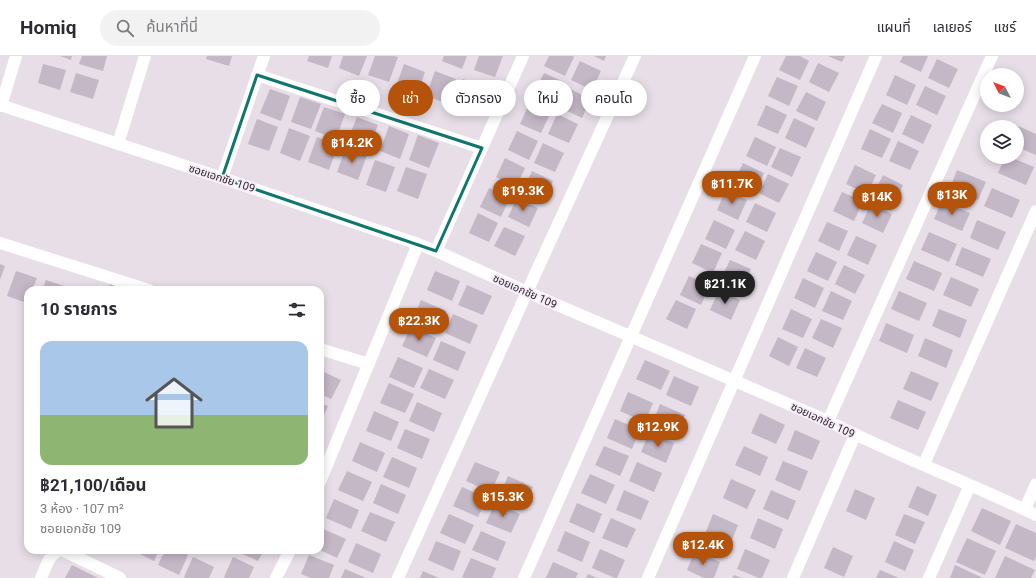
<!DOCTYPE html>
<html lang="th">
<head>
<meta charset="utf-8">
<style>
	:root { --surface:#fff; --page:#f2f2f3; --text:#2b2b33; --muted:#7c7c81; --line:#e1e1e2; --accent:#b45309 }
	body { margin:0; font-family:Roboto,"Noto Sans Thai",sans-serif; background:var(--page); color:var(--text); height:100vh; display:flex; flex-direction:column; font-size:15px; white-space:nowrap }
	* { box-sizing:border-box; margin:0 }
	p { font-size:13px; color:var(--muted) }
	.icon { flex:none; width:22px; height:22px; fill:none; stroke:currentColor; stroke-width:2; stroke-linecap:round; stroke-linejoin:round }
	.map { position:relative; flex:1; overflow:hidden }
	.side { position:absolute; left:24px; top:230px; width:300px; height:268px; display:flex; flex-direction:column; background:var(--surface); border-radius:12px; box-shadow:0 2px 10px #0003 }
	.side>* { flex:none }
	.top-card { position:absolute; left:336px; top:24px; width:380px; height:36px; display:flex; gap:8px }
	.needle { width:26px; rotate:312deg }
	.tools { position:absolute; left:980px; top:12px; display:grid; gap:8px }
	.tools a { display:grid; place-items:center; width:44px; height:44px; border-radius:50%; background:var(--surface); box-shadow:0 2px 10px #0003; font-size:20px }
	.price { position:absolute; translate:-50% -34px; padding:0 9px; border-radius:14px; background:var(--accent); color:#fff; font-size:13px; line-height:26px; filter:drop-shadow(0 1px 2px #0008) }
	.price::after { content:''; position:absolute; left:50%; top:24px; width:12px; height:9px; margin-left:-6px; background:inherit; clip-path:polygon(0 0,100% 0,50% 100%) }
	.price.selected { background:#222; color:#fff }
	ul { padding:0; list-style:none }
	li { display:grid; align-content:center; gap:8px; height:212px; padding:0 16px }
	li+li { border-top:1px solid var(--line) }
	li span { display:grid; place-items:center; height:124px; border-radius:12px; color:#555 }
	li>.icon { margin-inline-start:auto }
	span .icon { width:72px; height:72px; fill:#fffc; stroke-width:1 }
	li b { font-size:17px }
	h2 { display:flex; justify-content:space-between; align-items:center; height:48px; padding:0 16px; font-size:17px }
	.chip { padding:0 14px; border-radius:18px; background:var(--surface); box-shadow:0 2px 10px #0003; font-size:14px; line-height:36px }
	.chip.selected { background:var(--accent); color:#fff }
	header { display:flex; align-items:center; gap:24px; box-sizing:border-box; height:56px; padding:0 20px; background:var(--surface); border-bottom:1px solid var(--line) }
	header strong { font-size:19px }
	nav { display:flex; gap:22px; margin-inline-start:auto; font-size:14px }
	.search { width:280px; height:36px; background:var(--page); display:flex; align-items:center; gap:10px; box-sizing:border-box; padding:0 14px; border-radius:22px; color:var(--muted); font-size:15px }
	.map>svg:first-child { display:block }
	.building { fill:#c4b7c6 }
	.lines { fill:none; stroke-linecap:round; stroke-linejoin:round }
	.minor { stroke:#fff; stroke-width:12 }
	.marked { fill:none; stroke:#0f766e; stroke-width:3; stroke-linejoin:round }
	.labels { text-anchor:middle; stroke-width:4; stroke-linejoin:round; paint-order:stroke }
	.street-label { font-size:11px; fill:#372136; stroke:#f4eef6 }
</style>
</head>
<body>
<header>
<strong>Homiq</strong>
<div class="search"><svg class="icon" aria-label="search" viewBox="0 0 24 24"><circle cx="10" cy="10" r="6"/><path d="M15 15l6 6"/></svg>ค้นหาที่นี่</div>
<nav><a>แผนที่</a><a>เลเยอร์</a><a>แชร์</a></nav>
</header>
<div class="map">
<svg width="1036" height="522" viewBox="0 0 1036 522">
	<rect width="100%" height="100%" fill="#e7dee8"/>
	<path class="building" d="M60,0h12l-1,4z
		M82,0h25l-4,15 -24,-7z
		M207,0h25l-3,10 -23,-7z
		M309,0h23l-4,12 -21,-7z
		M343,0h24l-8,20 -20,-8z
		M375,0h19l4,1 -9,25 -21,-7z
		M444,0h23l-5,13 -20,-8z
		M479,0h24l-8,21 -21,-7z
		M549,0h24l1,1 -9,19 -21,-10z
		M594,0h12l-2,5z
		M786,0h14l9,5 -9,19 -21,-10z
		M828,0h17l-3,6z
		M903,0h25l-7,16 -21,-10z
		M937,3l21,10 -9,19 -21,-10z
		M580,5l21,10 -9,19 -21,-10z
		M818,7l21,10 -10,19 -20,-10z
		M43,8l23,6 -6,20 -22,-7z
		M404,8l21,8 -9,25 -21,-8z
		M435,15l21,8 -10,24 -20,-7z
		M76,17l23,7 -6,19 -23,-7z
		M544,17l20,9 -9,20 -21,-10z
		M895,19l21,10 -9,20 -21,-10z
		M777,21l21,9 -9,20 -21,-10z
		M463,23l21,8 -9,25 -21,-8z
		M925,30l21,10 -9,19 -21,-10z
		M270,33l20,7 -9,25 -21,-8z
		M570,33l21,10 -9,19 -21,-10z
		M806,36l20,10 -9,19 -21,-10z
		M300,41l21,7 -10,25 -20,-7z
		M529,48l21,10 -9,19 -21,-9z
		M882,48l20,9 -9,20 -21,-10z
		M766,49l21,10 -9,19 -21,-9z
		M324,51l21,7 -9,25 -21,-8z
		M557,58l21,10 -9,19 -21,-9z
		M911,59l21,10 -9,19 -21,-10z
		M357,61l21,8 -10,25 -21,-8z
		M794,62l21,10 -9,20 -21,-10z
		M257,63l21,8 -9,24 -21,-7z
		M389,70l20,8 -9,25 -20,-8z
		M1018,70l18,8v21l-19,-8v-18z
		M289,72l21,8 -10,25 -20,-8z
		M870,73l21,10 -9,19 -21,-9z
		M517,75l21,10 -9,19 -21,-10z
		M418,79l21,8 -10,25 -20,-8z
		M317,81l21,8 -9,25 -21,-8z
		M755,81l21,10 -9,19 -21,-10z
		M898,85l21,10 -9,19 -21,-9z
		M543,87l21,10 -9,19 -21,-9z
		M346,91l21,8 -9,25 -21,-8z
		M780,92l21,9 -9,20 -21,-10z
		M1005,101h5l24,10 -8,18 -28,-12z
		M505,102l20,10 -9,19 -20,-10z
		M375,104l20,7 -9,25 -20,-7z
		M743,107l21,10 -9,19 -21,-9z
		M855,109l21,10 -9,19 -21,-10z
		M406,111l21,7 -9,25 -21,-8z
		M957,114l29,12 -8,18 -28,-12z
		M532,115l21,10 -9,19 -21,-10z
		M768,118l21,10 -10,19 -20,-10z
		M883,119l20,10 -9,20 -21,-10z
		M489,132l21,9 -9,20 -21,-10z
		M992,132l28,12 -8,18 -28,-12z
		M726,134l21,10 -9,20 -21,-10z
		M842,136l21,9 -9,20 -21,-10z
		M517,142l21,10 -9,19 -21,-10z
		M942,145l28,12 -8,18 -28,-12z
		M755,147l21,10 -9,19 -21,-10z
		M871,148l21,10 -9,19 -21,-10z
		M478,157l20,10 -9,19 -20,-9z
		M714,164l21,10 -9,19 -21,-10z
		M977,164l29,12 -8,18 -28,-12z
		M827,166l21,9 -9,20 -21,-10z
		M504,171l21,9 -10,20 -21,-10z
		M745,175l20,10 -9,19 -21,-10z
		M929,176l28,12 -8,18 -28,-12z
		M856,180l21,9 -9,20 -21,-10z
		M701,188l21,9 -9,20 -21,-10z
		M962,191l29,12 -8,18 -28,-12z
		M816,196l21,10 -9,19 -21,-10z
		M730,204l21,9 -9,20 -21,-10z
		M914,205l28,12 -8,18 -28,-12z
		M0,208l5,2 -5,14z
		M844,209l21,10 -10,19 -20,-10z
		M16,215l21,7 -5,12h-4l-1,13 -20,-7z
		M435,215l25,10 -8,20 -25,-11z
		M689,220l21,9 -9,20 -21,-10z
		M951,221l28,12 -8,18 -28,-12z
		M803,222l21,10 -9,20 -21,-10z
		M46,224l21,7 -1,3h-24z
		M110,228l17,6h-19z
		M467,229l25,11 -9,19 -25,-10z
		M719,234l21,10 -9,20 -21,-10z
		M831,235l21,10 -9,19 -21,-9z
		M899,235l28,12 -8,18 -28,-12z
		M421,244l25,11 -8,19 -25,-11z
		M676,244l20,9 -9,20 -21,-10z
		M791,253l21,10 -9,19 -21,-9z
		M939,253l28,11 -7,18 -28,-12z
		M453,258l25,11 -8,19 -25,-11z
		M821,263l21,9 -9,20 -21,-10z
		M886,267l28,12 -7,18 -28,-12z
		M411,271l25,11 -9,19 -25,-11z
		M778,281l20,10 -9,19 -20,-10z
		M925,282l28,12 -7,18 -28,-12z
		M441,285l25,11 -8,19 -25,-11z
		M805,292l21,10 -9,19 -21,-9z
		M398,301l25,11 -9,20 -25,-11z
		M645,304l25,11 -9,19 -25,-11z
		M429,313l25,11 -9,19 -25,-11z
		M320,314l21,10 -10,19 -11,-5z
		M911,315l28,12 -8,18 -28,-12z
		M674,320l25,11 -8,19 -25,-11z
		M389,327l25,11 -9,19 -25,-10z
		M628,336l25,11 -8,19 -25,-11z
		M898,344l28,12 -8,18 -28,-12z
		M417,346l25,11 -8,19 -25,-11z
		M320,347l8,3 -8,17z
		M660,348l25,11 -8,19 -25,-10z
		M374,355l25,11 -8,19 -25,-10z
		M760,357l25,12 -9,19 -25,-11z
		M615,363l25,11 -8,19 -25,-11z
		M405,373l25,10 -8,20 -25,-11z
		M795,374l25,11 -8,19 -25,-10z
		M649,377l25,10 -8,20 -25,-11z
		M360,386l25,11 -8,19 -25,-11z
		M604,390l25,10 -9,20 -25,-11z
		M744,390l24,11 -8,19 -25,-11z
		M392,401l25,11 -8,20 -26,-11z
		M783,405l25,10 -8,20 -25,-11z
		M475,406l25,10 -9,20 -25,-11z
		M637,406l25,11 -8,19 -25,-11z
		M347,415l25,11 -9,19 -25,-11z
		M590,418l25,11 -9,19 -25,-11z
		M508,420l25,11 -8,19 -25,-11z
		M731,423l25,11 -9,19 -24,-11z
		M381,428l25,11 -8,19 -25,-11z
		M917,430l20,9 -9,21 -20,-9z
		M462,431l25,11 -9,19 -25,-11z
		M855,433l20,9 -9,22 -20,-9z
		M624,434l25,11 -8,19 -25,-10z
		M771,434l25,11 -8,19 -25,-11z
		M334,443l25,11 -8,19 -25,-11z
		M495,447l25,11 -9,19 -25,-10z
		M577,447l25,11 -8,19 -25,-11z
		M982,452l29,13 -11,24 -29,-14z
		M370,456l25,10 -9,20 -25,-11z
		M449,458l25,11 -9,19 -25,-11z
		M713,458l25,11 -8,20 -25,-11z
		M904,458l21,8 -10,22 -20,-9z
		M611,462l25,11 -9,19 -25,-10z
		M758,462l25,11 -8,20 -25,-11z
		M1016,468l20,9v24l-2,4 -29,-13z
		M321,472l25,11 -9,19 -17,-8z
		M481,475l25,11 -8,19 -26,-11z
		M565,475l25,11 -8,20 -25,-11z
		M967,482l29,13 -11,24 -29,-13z
		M436,485l25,10 -8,20 -25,-11z
		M894,485l20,9 -9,21 -20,-9z
		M356,487l25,11 -8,19 -25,-11z
		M833,491l20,9 -9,21 -20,-9z
		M600,493l25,11 -8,18h-2l-23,-10z
		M745,493l25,11 -8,18h-3l-22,-9z
		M132,494h27l-5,11z
		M165,494h12l11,5 -9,20 -21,-10z
		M238,494h26l-6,11 -20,-9z
		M695,495l25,11 -6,16h-10l-17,-8z
		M309,499l25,10 -5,13h-18l-10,-4z
		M1005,500l30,14 -4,8h-36z
		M193,501l21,10 -5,11h-22l-3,-1z
		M233,501l21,10 -5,11h-22l-3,-1z
		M471,502l25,10 -4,10h-27l-3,-1z
		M553,506l25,11 -2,5h-30z
		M72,509l26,13h-33z
		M955,509l28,13h-33z
		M345,513l21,9h-25z
		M880,514l19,8h-23z
		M423,515l16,7h-19z
		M588,518l9,4h-11z
		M734,519l8,3h-10z"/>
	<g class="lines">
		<path class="minor" d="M257,19l225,73
			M0,49l222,73 196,66 18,7 91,41 301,129c68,35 140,61 208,94
			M1,50l15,-50
			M118,88l27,-88
			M222,122l42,-122
			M0,187l149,47
			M436,195l87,-195
			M320,293l49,15
			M828,365l164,-365
			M924,408l112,-253
			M320,426l98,-238
			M1025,453l11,-25
			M62,494l58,28
			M41,522c5,-11 8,-25 20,-28
			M276,522l14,-28
			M398,522l129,-286 108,-236
			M524,522l231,-522
			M648,522l228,-522
			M793,522l62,-143
			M929,522l41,-93"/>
	</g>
	<path class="marked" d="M257,19l225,73 -46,103 -214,-73z"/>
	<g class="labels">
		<g class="street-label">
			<text transform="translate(222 122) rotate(18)" y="4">ซอยเอกชัย 109</text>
			<text transform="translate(525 235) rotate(24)" y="4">ซอยเอกชัย 109</text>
			<text transform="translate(823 364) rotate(25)" y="4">ซอยเอกชัย 109</text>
		</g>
	</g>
</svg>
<div class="tools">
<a><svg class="needle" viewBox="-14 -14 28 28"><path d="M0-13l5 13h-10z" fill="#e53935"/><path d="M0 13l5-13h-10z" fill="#7c7c81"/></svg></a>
<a><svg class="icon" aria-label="layers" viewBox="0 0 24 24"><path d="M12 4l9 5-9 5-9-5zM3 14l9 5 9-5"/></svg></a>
</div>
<b class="price" style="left:352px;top:108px">฿14.2K</b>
<b class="price" style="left:732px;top:149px">฿11.7K</b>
<b class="price" style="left:523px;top:156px">฿19.3K</b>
<b class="price" style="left:952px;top:160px">฿13K</b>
<b class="price" style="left:877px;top:162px">฿14K</b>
<b class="price selected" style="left:725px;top:249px">฿21.1K</b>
<b class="price" style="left:419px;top:286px">฿22.3K</b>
<b class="price" style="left:658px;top:392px">฿12.9K</b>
<b class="price" style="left:503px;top:462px">฿15.3K</b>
<b class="price" style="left:703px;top:510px">฿12.4K</b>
<div class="top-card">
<a class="chip">ซื้อ</a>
<a class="chip selected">เช่า</a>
<a class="chip">ตัวกรอง</a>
<a class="chip">ใหม่</a>
<a class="chip">คอนโด</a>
</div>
<section class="side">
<h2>10 รายการ<svg class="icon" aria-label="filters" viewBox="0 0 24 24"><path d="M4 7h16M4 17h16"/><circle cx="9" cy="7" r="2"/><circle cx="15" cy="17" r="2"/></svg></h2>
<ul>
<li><span style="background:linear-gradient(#a9c7e8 60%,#8fb573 0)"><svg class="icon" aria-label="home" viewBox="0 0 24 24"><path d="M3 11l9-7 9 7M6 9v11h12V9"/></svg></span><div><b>฿21,100/เดือน</b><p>3 ห้อง · 107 m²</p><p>ซอยเอกชัย 109</p></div></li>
</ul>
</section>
</div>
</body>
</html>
